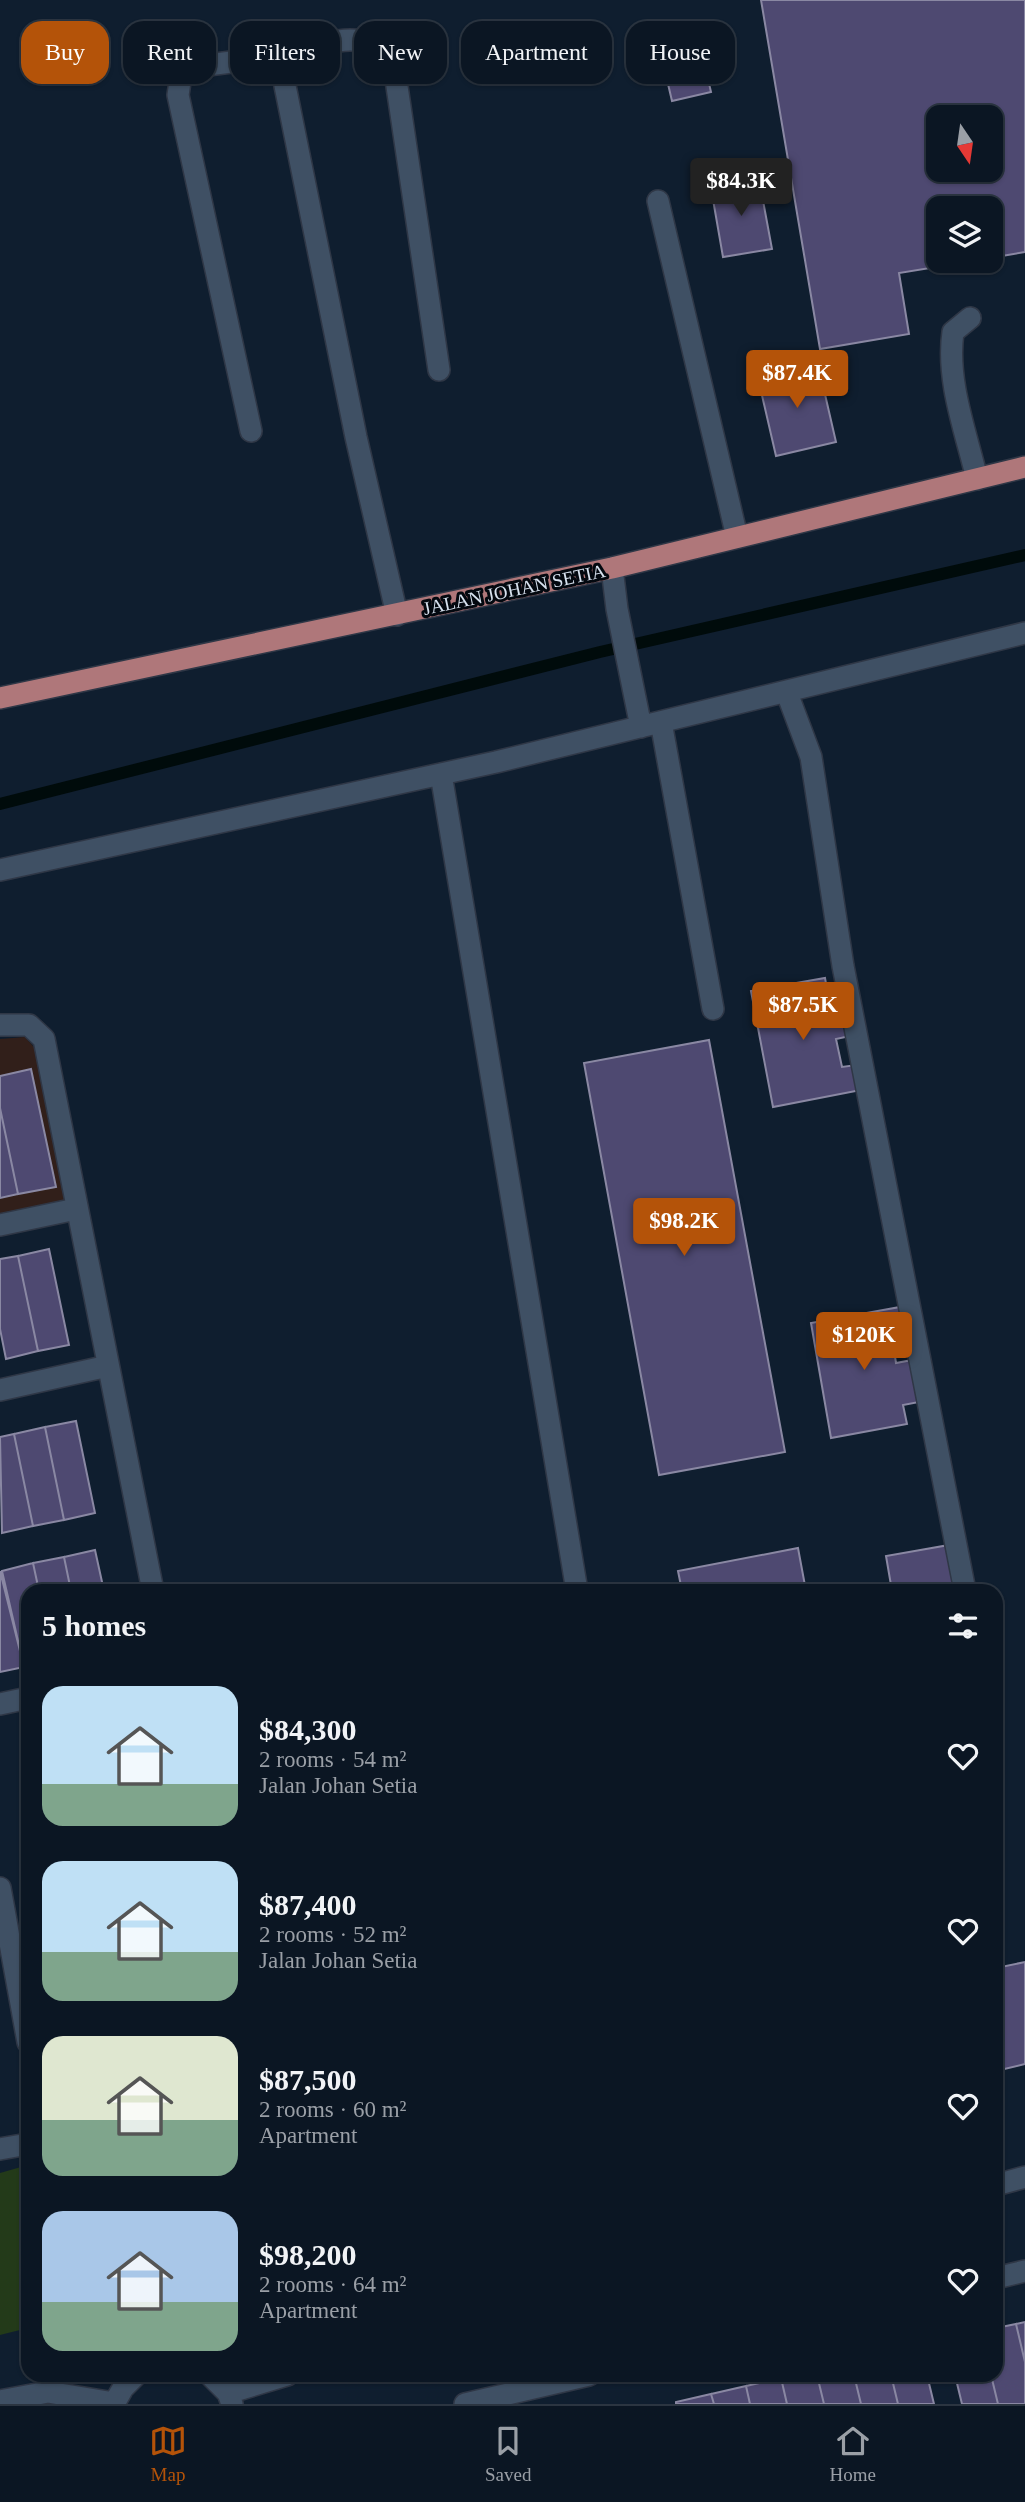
<!DOCTYPE html>
<html lang="en">
<head>
<meta charset="utf-8">
<style>
	:root { --surface:#0b1623; --page:#192330; --text:#f1f3f6; --muted:#9a9fa6; --line:#2b3541; --accent:#b45309 }
	body { margin:0; font-family:Georgia,serif; background:var(--page); color:var(--text); height:100vh; display:flex; flex-direction:column; font-size:26px; white-space:nowrap }
	* { box-sizing:border-box; margin:0 }
	p { font-size:23px; color:var(--muted) }
	.icon { flex:none; width:38px; height:38px; fill:none; stroke:currentColor; stroke-width:2; stroke-linecap:round; stroke-linejoin:round }
	.map { position:relative; flex:1; overflow:hidden }
	.side { position:absolute; left:21px; top:1584px; width:982px; height:798px; display:flex; flex-direction:column; background:var(--surface); border-radius:21px; box-shadow:0 2px 5px #0004,0 0 0 2px var(--line) }
	.side>* { flex:none }
	.guide { position:absolute; left:21px; top:21px; width:984px; height:63px; display:flex; gap:14px }
	.needle { width:46px; rotate:167deg }
	.fabs { position:absolute; left:926px; top:105px; display:grid; gap:14px }
	.fabs a { display:grid; place-items:center; width:77px; height:77px; border-radius:14px; background:var(--surface); box-shadow:0 2px 5px #0004,0 0 0 2px var(--line); font-size:35px }
	.price { position:absolute; translate:-50% -60px; padding:0 16px; border-radius:7px; background:var(--accent); color:#fff; font-size:23px; line-height:46px; filter:drop-shadow(0 2px 4px #0008) }
	.price::after { content:''; position:absolute; left:50%; top:42px; width:21px; height:16px; margin-left:-10px; background:inherit; clip-path:polygon(0 0,100% 0,50% 100%) }
	.price.active { background:#222; color:#fff }
	ul { padding:0; list-style:none }
	li { display:flex; align-items:center; gap:21px; height:175px; padding:0 21px }
	li span { display:grid; place-items:center; flex:none; width:196px; height:140px; border-radius:21px; color:#555 }
	li>.icon { margin-inline-start:auto }
	span .icon { width:84px; height:84px; fill:#fffc; stroke-width:1 }
	li b { font-size:30px }
	h2 { display:flex; justify-content:space-between; align-items:center; height:84px; padding:0 21px; font-size:30px }
	.tag { padding:0 24px; border-radius:21px; background:var(--surface); box-shadow:0 2px 5px #0004,0 0 0 2px var(--line); font-size:24px; line-height:63px }
	.tag.active { background:var(--accent); color:#fff }
	.dock { display:flex; justify-content:space-around; align-items:center; height:98px; border-top:2px solid var(--line); background:var(--surface); font-size:19px; color:var(--muted) }
	.dock a { display:grid; justify-items:center; gap:4px }
	.dock .active { color:var(--accent) }
	.map>svg:first-child { display:block }
	.commercial { fill:#311f1a }
	.green { fill:#233a19 }
	.lines { fill:none; stroke-linecap:round; stroke-linejoin:round }
	.stream { stroke:#000b0b; stroke-width:12 }
	.building { fill:#4e4971; stroke:#8a88a3; stroke-width:2; fill-rule:evenodd }
	.minor-casing { stroke:#2f3746; stroke-width:24 }
	.major-casing { stroke:#2f3746; stroke-width:24 }
	.minor { stroke:#3f5064; stroke-width:21 }
	.major { stroke:#af777a; stroke-width:21 }
	.labels { text-anchor:middle; stroke-width:6; stroke-linejoin:round; paint-order:stroke }
	.street-label { font-size:19px; fill:#d7e1ee; stroke:#03080f }
</style>
</head>
<body>
<div class="map">
<svg width="1025" height="2404" viewBox="0 0 1025 2404">
	<rect width="100%" height="100%" fill="#0f1e2f"/>
	<path class="commercial" d="M25,1037l15,17 26,148 -66,14v-177z"/>
	<path class="green" d="M28,2165v163l-28,7v-162z"/>
	<g class="lines">
		<path class="stream" d="M0,804l600,-152 425,-97"/>
	</g>
	<path class="building" d="M761,0h264v252l-35,6v-50h-52v53h35l-74,12 10,61 -89,15zM938,117h52v53h-52z
		M700,45l11,47 -39,9 -11,-47z
		M759,179l13,70 -49,8 -12,-69z
		M818,364l18,78 -60,14 -18,-78z
		M825,978l3,17 13,-2 9,43 -14,3 6,28 14,-2 5,25 -88,17 -22,-116z
		M709,1040l76,412 -126,23 -75,-412z
		M31,1069l25,118 -38,7 -18,-86v-32z
		M0,1108l18,86 -18,4z
		M49,1249l20,96 -31,6 -20,-95z
		M18,1256l20,95 -32,8 -6,-30v-70z
		M900,1307l5,28 -13,2 4,26 16,-3 7,42 -16,3 4,19 -76,14 -20,-115z
		M76,1421l19,92 -31,7 -19,-93z
		M45,1427l19,93 -31,6 -19,-92z
		M14,1434l19,92 -31,7 -2,-96z
		M949,1545l8,46h-65l-6,-35z
		M798,1548l8,43h-124l-4,-20z
		M95,1550l9,41h-33l-7,-34z
		M64,1557l7,34h-32l-6,-28z
		M33,1563l6,28h-11v75l-4,1 -22,-96z
		M0,1571l24,96 -24,5z
		M1025,1962v102l-29,7v-103z
		M1025,2322v40l-9,-38z
		M1016,2324l9,38v42h-27l-7,-29h5v-47z
		M795,2375h22l7,29h-37l-6,-26z
		M817,2375h37l7,29h-37z
		M854,2375h37l7,29h-37z
		M891,2375h36l7,29h-36z
		M955,2375h36l7,29h-36z
		M781,2378l6,26h-37l-4,-18z
		M746,2386l4,18h-36l-3,-10z
		M711,2394l3,10h-38v-2z"/>
	<g class="lines">
		<g class="minor-casing">
			<path id="minor" d="M658,201l79,336
				M970,318l-17,14c-7,49 13,100 24,147
				M251,431l-73,-336 3,-20 19,-9 79,-10
				M612,568l5,41 24,118
				M397,615l-41,-178 -77,-381c29,-7 82,-31 105,-2 5,5 7,13 11,19l44,297
				M787,693l24,64 32,209 122,625
				M661,722l52,287
				M441,774l136,817
				M0,870l496,-108 529,-129
				M0,1025h29l15,14 109,552
				M0,1225l76,-16
				M0,1390l108,-24
				M0,1704l28,-6
				M0,1888l28,154
				M0,2149l28,-5
				M996,2185l29,-8
				M996,2278l29,-7
				M210,2375l18,18 4,11
				M228,2393l59,-18
				M0,2401l48,-9 66,11
				M114,2404l9,-16 13,-13
				M465,2404l124,-29"/>
		</g>
		<g class="major-casing">
			<path id="major" d="M0,698l612,-130 413,-101"/>
		</g>
		<use href="#minor" class="minor"/>
		<use href="#major" class="major"/>
	</g>
	<g class="labels">
		<g class="street-label">
			<text transform="translate(514 589) rotate(-12)" y="7">JALAN JOHAN SETIA</text>
		</g>
	</g>
</svg>
<div class="fabs">
<a><svg class="needle" viewBox="-14 -14 28 28"><path d="M0-13l5 13h-10z" fill="#e53935"/><path d="M0 13l5-13h-10z" fill="#9a9fa6"/></svg></a>
<a><svg class="icon" aria-label="layers" viewBox="0 0 24 24"><path d="M12 4l9 5-9 5-9-5zM3 14l9 5 9-5"/></svg></a>
</div>
<b class="price active" style="left:741px;top:218px">$84.3K</b>
<b class="price" style="left:797px;top:410px">$87.4K</b>
<b class="price" style="left:803px;top:1042px">$87.5K</b>
<b class="price" style="left:684px;top:1258px">$98.2K</b>
<b class="price" style="left:864px;top:1372px">$120K</b>
<div class="guide">
<a class="tag active">Buy</a>
<a class="tag">Rent</a>
<a class="tag">Filters</a>
<a class="tag">New</a>
<a class="tag">Apartment</a>
<a class="tag">House</a>
</div>
<section class="side">
<h2>5 homes<svg class="icon" aria-label="filters" viewBox="0 0 24 24"><path d="M4 7h16M4 17h16"/><circle cx="9" cy="7" r="2"/><circle cx="15" cy="17" r="2"/></svg></h2>
<ul>
<li><span style="background:linear-gradient(#bfe0f5 70%,#7fa58c 0)"><svg class="icon" aria-label="home" viewBox="0 0 24 24"><path d="M3 11l9-7 9 7M6 9v11h12V9"/></svg></span><div><b>$84,300</b><p>2 rooms · 54 m²</p><p>Jalan Johan Setia</p></div><svg class="icon" aria-label="heart" viewBox="0 0 24 24"><path d="M12 20l-8-8c-3-5 5-10 8-4 3-6 11-1 8 4z"/></svg></li>
<li><span style="background:linear-gradient(#bfe0f5 65%,#7fa58c 0)"><svg class="icon" aria-label="home" viewBox="0 0 24 24"><path d="M3 11l9-7 9 7M6 9v11h12V9"/></svg></span><div><b>$87,400</b><p>2 rooms · 52 m²</p><p>Jalan Johan Setia</p></div><svg class="icon" aria-label="heart" viewBox="0 0 24 24"><path d="M12 20l-8-8c-3-5 5-10 8-4 3-6 11-1 8 4z"/></svg></li>
<li><span style="background:linear-gradient(#dfe7d0 60%,#7fa58c 0)"><svg class="icon" aria-label="home" viewBox="0 0 24 24"><path d="M3 11l9-7 9 7M6 9v11h12V9"/></svg></span><div><b>$87,500</b><p>2 rooms · 60 m²</p><p>Apartment</p></div><svg class="icon" aria-label="heart" viewBox="0 0 24 24"><path d="M12 20l-8-8c-3-5 5-10 8-4 3-6 11-1 8 4z"/></svg></li>
<li><span style="background:linear-gradient(#a9c7e8 65%,#7fa58c 0)"><svg class="icon" aria-label="home" viewBox="0 0 24 24"><path d="M3 11l9-7 9 7M6 9v11h12V9"/></svg></span><div><b>$98,200</b><p>2 rooms · 64 m²</p><p>Apartment</p></div><svg class="icon" aria-label="heart" viewBox="0 0 24 24"><path d="M12 20l-8-8c-3-5 5-10 8-4 3-6 11-1 8 4z"/></svg></li>
</ul>
</section>
</div>
<nav class="dock">
<a class="active"><svg class="icon" aria-label="map" viewBox="0 0 24 24"><path d="M3 6l6-2 6 2 6-2v14l-6 2-6-2-6 2zM9 4v14M15 6v14"/></svg>Map</a>
<a><svg class="icon" aria-label="saved" viewBox="0 0 24 24"><path d="M7 4h10v16l-5-4-5 4z"/></svg>Saved</a>
<a><svg class="icon" aria-label="home" viewBox="0 0 24 24"><path d="M3 11l9-7 9 7M6 9v11h12V9"/></svg>Home</a>
</nav>
</body>
</html>
